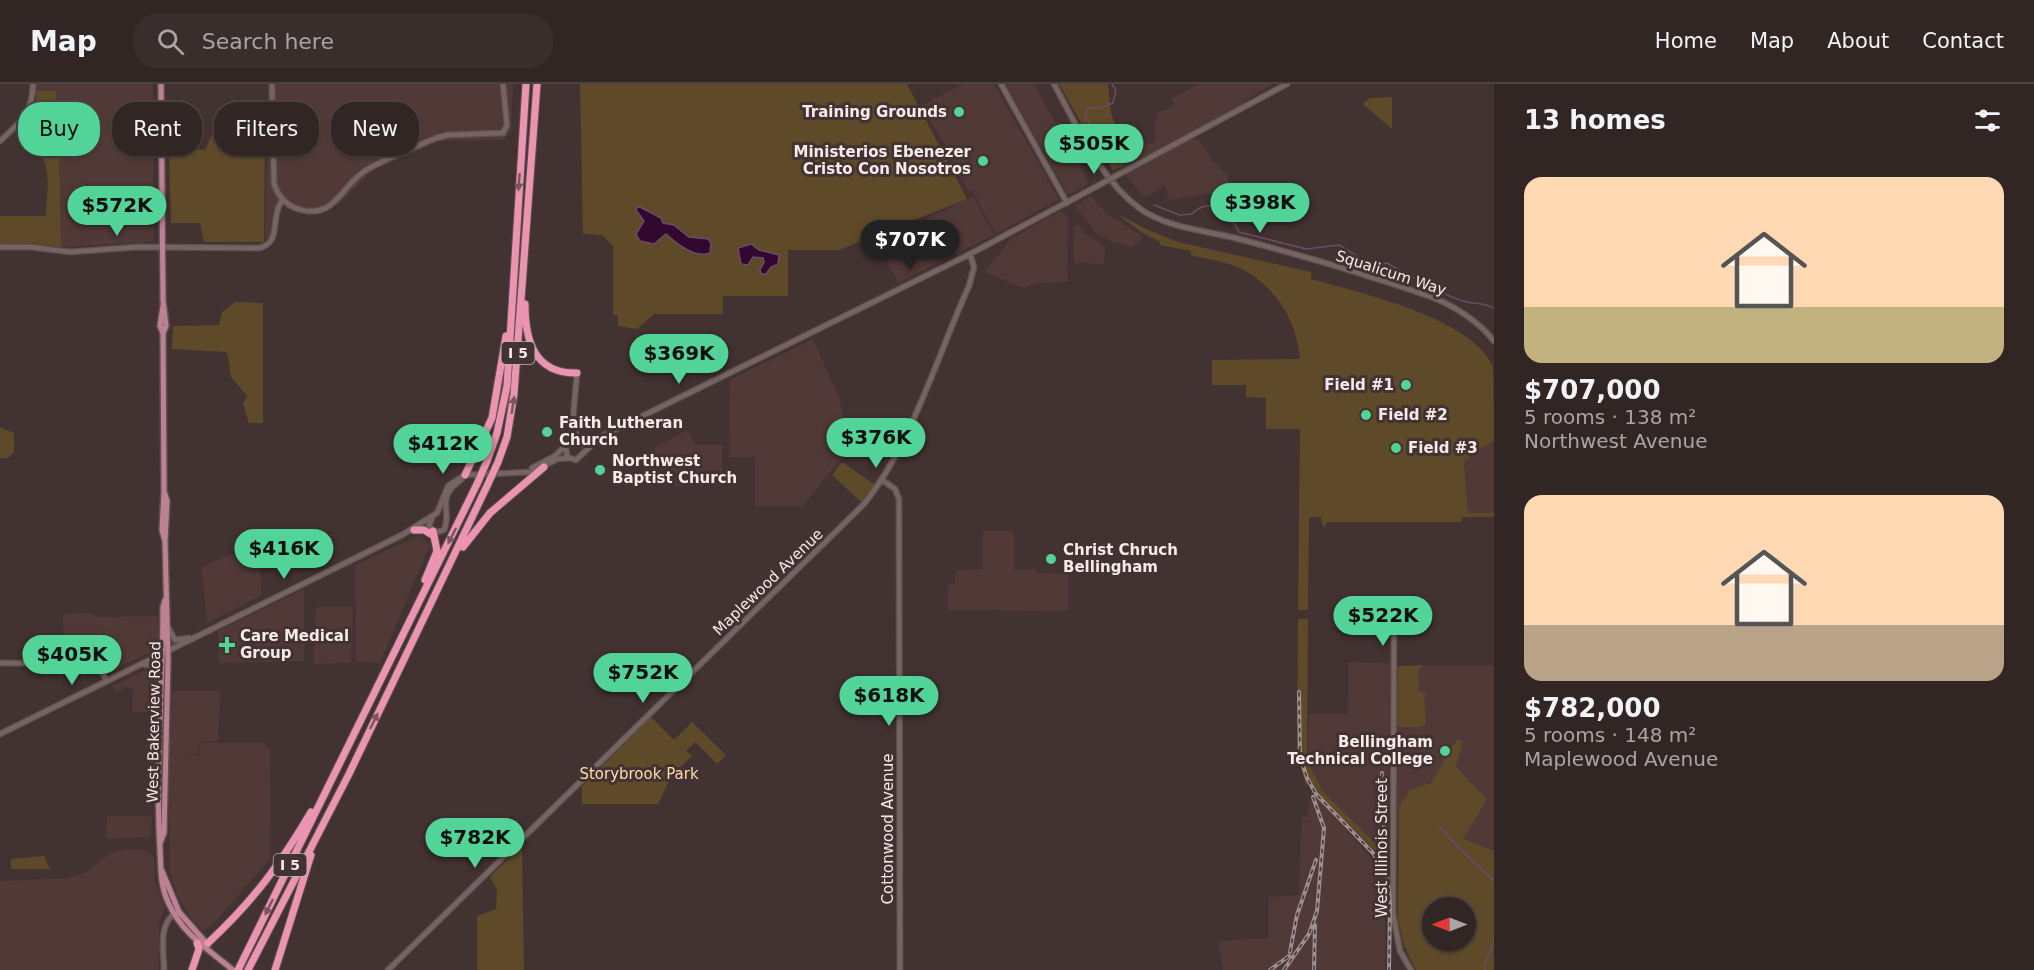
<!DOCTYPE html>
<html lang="en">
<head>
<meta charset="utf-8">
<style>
	:root { --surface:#322625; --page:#3a2e2d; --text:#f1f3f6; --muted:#a8a5a7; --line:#4d4342; --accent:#52d397 }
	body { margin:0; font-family:"DejaVu Sans",sans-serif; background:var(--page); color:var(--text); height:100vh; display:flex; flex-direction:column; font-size:22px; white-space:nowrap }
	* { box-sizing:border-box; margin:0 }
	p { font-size:20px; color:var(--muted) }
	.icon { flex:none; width:33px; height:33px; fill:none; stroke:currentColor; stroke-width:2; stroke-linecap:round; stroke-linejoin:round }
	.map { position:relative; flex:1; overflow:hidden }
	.panel { display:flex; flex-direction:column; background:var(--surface); width:540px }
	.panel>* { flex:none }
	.banner { position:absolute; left:18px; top:18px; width:570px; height:54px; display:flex; gap:12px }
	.needle { width:39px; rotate:270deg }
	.tools { position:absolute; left:1422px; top:813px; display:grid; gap:12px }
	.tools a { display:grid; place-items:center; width:54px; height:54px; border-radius:50%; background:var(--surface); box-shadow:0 2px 4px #0004,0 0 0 2px var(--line); font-size:30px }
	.price { position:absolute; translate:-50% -51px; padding:0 14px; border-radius:21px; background:var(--accent); color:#111; font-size:20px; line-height:39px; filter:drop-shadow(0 2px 3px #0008) }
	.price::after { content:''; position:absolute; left:50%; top:36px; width:18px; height:14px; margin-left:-9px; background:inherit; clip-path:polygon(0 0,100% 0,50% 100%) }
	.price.on { background:#222; color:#fff }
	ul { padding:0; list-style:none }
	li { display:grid; align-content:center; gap:12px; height:318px; padding:0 30px }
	li span { display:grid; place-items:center; height:186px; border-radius:18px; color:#555 }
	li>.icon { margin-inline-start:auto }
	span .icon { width:108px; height:108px; fill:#fffc; stroke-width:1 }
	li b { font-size:26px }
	h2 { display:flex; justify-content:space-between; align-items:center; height:72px; padding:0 30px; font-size:26px }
	.tag { padding:0 21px; border-radius:24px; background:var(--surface); box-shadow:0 2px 4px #0004,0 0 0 2px var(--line); font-size:21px; line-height:54px }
	.tag.on { background:var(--accent); color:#111 }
	header { display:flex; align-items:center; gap:36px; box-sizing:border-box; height:84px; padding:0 30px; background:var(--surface); border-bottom:2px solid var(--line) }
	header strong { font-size:28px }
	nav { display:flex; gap:33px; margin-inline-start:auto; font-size:21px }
	.search { width:420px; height:54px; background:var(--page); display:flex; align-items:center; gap:15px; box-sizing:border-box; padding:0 21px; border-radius:24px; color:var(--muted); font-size:22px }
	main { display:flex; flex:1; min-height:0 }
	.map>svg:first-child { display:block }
	.built { fill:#503937 }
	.green { fill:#5e4a29; fill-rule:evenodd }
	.water { fill:#320730; stroke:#6d4b68; stroke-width:1.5 }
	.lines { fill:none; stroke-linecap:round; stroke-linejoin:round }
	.stream { stroke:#6d4b68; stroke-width:1.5 }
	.secondary-casing { stroke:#5e504f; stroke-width:7 }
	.primary-casing { stroke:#5e504f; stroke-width:8 }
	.highway-casing { stroke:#5e504f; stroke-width:9 }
	.secondary { stroke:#766462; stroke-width:4.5 }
	.primary { stroke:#bc8192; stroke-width:5 }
	.highway { stroke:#ea94b2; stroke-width:7 }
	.rail-casing { stroke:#9d8f8e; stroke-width:4 }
	.rail { stroke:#423231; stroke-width:1.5; stroke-dasharray:4.5; stroke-linecap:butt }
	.secondary-bridge-casing { stroke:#5e504f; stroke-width:7; stroke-linecap:butt }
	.highway-bridge-casing { stroke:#5e504f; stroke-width:9; stroke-linecap:butt }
	.secondary-bridge { stroke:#766462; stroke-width:4.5 }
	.highway-bridge { stroke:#ea94b2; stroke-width:7 }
	.oneway { fill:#7d545e }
	.poi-dot { fill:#52d397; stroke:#423231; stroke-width:2 }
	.labels { text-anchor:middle; stroke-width:6; stroke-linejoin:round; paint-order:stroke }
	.shield { fill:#423231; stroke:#c0b4b2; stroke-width:1.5 }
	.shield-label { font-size:14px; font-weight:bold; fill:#f6ebea }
	.poi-label { font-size:15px; font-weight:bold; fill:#f6ebea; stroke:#423231; text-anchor:start }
	.street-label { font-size:15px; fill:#f6ebea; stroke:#423231 }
	.park-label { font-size:15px; fill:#fddeae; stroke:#423231 }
</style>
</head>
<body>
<header>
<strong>Map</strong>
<div class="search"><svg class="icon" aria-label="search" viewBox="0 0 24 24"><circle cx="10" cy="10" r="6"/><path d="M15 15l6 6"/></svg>Search here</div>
<nav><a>Home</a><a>Map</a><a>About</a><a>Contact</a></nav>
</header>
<main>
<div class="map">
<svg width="1494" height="886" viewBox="0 0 1494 886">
	<rect width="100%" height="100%" fill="#423231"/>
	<path class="built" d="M36,0h117l1,158 -93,5 -2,-104 42,-27h-45v-24l-20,-1z
		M268,0h245l-2,46 -7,10 -64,1 -66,29 -34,33 -17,9h-26l-20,-11 -5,13 -1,21 -6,5z
		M963,0h31l65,115 -63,35 -24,-44 -3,2 -21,-43 -27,-43z
		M1005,0h29l55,100 -21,11z
		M1199,0h74l-29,17 1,2 -55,30 3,7 6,-1 15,23 13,13 8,32 -25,-14 -41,7 -4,-15 -17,11 -6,-1 -22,-27 3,-18 8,-2v-4l24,-1 1,-29 19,-9 -4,-6z
		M973,112l21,39 -96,48 -21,-39z
		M1090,112l20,20 34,21 -12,10 -22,-6 -14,-8 -21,-27z
		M1060,127l7,4 1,5 -1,62 -31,1 -12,5 -40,-16 28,-34z
		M1077,140l10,11 18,11 -1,18 -30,-1 -1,-30z
		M813,255l26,59 12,48 -48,60h-48v-49h-26l1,-77z
		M687,346l9,15h26v41h-59l1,-15 -10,-23z
		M1494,356v73h-26l-4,-53z
		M983,447h31v38h22l1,4 31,1v37l-120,-1v-25l7,-1 1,-14 27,-1z
		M420,451l10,10 -50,118 -24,-1 -1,-97z
		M258,459l4,52 -55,28 -5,-56z
		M304,505v72l-85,2 -1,-32z
		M316,523h37l-2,56 -37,1z
		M92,529l5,4 61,-1v33l-50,23 -13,-11 -31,-2 -1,-45z
		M1349,578l41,1 -2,192 -68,-64 -13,-31 2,-46h39z
		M1397,582h97v204l-99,-33z
		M152,583l5,7 -2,38h-22v-23l-5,-2 -12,5 -4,-6z
		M172,607h48l-2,50 -18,1 -1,12 -21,1h22v-12h65l1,6h4l1,109 -55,63 -13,10 -14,-15 -12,-21 -7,-22 -1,-118z
		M1316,712l52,58 14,22 3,16v78h-162l-5,-29 51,-3v-41l30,-2 3,-78h6l1,-17z
		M107,732h45l-1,19 -3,2 -42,2z
		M125,765h18l11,8 1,23 10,28 -6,15v47h-159v-89l68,-3 17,-6 25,-18z"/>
	<path class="green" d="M580,0h327l60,115 -128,51h-51v46h-65v18h-69l-17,15 -19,-3v-11h-5v-69l-11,-11 -19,-1z
		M1059,0h49l3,30 11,25 9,3v5l-8,3 -3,11 3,5 -10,4 -30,-44z
		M36,7h20v25h45l-8,27 -34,1 2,103 -30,-4 -31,1v-28h46c2,-41 7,-50 -20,-83l9,-12 12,3 3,-20 -14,-3z
		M1392,13v32l-29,-25 7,-6z
		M168,41h21l3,24 13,1 7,-16 53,1 -1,107h-60l-4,-19h-29z
		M1116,129l32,17 30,12 133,30v7c46,13 163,39 182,88 1,12 1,58 1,73l-30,21 4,52h26v4h-32l-1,5h-134l-2,5 -3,-2 -1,-8h-12l-1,93h-10l2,-181h-34v-31l-20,-1v-12h-34v-25l88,-1c-3,-39 -26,-76 -63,-92 -14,-6 -31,-8 -46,-12v-4l-31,-6v-3l-19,-10z
		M235,218l28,1v120h-14l-6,-19 4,-8 -16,-19 -4,-25 -55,-3 1,-23 46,-1 3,-13z
		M0,343l14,6v19l-6,6h-8z
		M842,378l33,23 -14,17 -29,-27z
		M1298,535h10l-1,141 15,31 66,65v7l-81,-80 -1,3 -9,-37z
		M1424,581l-5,4 -1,21 9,5 -3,2 2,26 -4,4h-22l-3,-4 1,-57z
		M651,633l23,23 18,-18 34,33 -9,9 -22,-22 -9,9 6,5 -20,19 -14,29h-76v-18z
		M1457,655l6,2 -7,26 31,32 -24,40 31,12v119h-78l-12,-24 -6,-26 1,-114 11,-16 21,-7zM1432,824h34v32h-34z
		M522,761l2,125h-47v-54l19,-7 1,-19 -7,-13z
		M44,772l6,13h-39v-10z"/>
	<path class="water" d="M638,122l23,12 2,5 11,2 15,12 19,2 3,4 -1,10c-14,6 -34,-10 -44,-19l-12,10 -14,-3 -4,-7 8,-13 -8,-11z
		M751,160l8,6 20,5 -1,9 -7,3 -5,7h-5l-1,-4 4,-8 -1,-4 -10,-1 -5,8 -7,-1 -3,-16z"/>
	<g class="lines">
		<path class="stream" d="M1112,76l-27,-44 3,-8h12l13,-5 3,-13 -4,-6
			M1154,121l26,10 12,-1c18,-20 40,2 47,18l67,17 33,-4 35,21 13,-3c25,14 52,31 80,39 10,2 17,1 27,6
			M1439,742c17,20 36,37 55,55
			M1485,886v-6l9,-23"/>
		<g class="secondary-casing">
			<path id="secondary" d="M272,0l2,100c4,12 10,19 21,24 41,15 46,-25 73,-39 21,-12 45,-21 68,-31l12,-3 55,-2 4,-8 -4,-41
				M1001,0l66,119
				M1054,0c23,42 46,95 85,124 28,20 63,22 96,30 66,17 133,37 197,59 24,10 46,24 62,44
				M0,57c20,-18 33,-29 33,-57
				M1125,87l162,-87
				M0,163h31l39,5 67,-5 122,1c24,-5 10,-33 24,-48
				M573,341l6,18
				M581,361l9,-3 380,-188 105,-56
				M566,364l1,9 9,3 18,-17
				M532,384l23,-12 16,-16 6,-67
				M882,396l13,9 4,10 1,471
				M432,434l-3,7 3,5 5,2 7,-2c9,-19 -10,-31 17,-50
				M1394,531l-1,299 7,37 11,19
				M169,545l6,11 14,-2
				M0,579l89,1 11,5 7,12
				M145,581l12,-1 4,5
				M0,650l402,-199 35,-22 11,-27 17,-11 66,-3 26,-13 12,-1
				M164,886c0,-18 -6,-44 10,-56
				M388,886l476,-466c48,-60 73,-148 105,-218l5,-19 -4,-13"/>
		</g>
		<g class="primary-casing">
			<path id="primary" d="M161,0l2,216 3,26 -3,7 1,159 -2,38 3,11
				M163,222l-3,20 3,7
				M165,516l-2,7c0,80 -8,162 -3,242 1,19 0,36 8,53 14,32 40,47 65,68
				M160,759l4,-10 4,-174 -3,-118 2,-40 -2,-7
				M162,787l17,41 29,33"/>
		</g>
		<g class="highway-casing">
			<path id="highway" d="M525,220c0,34 8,70 52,69
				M487,377l10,-28 10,-47 19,-302
				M498,378l9,-25 7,-43 23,-310
				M465,391l27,-57 14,-82
				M414,446h10l10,6
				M463,463l27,-34 54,-46
				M425,496l12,-29 -4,-20
				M208,859c46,-43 71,-77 103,-131
				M192,886l7,-21 -2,-6
				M238,886l239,-486
				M248,886l101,-196 139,-290
				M275,886l36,-115"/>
		</g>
		<use href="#secondary" class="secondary"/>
		<use href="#primary" class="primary"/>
		<use href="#highway" class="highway"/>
		<g class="rail-casing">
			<path id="rail" d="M1299,608l1,65 7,21 9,16 57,59 14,23 3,26 -1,68
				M1382,689l-1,19 7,79
				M1290,868l7,-37 19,-55
				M1270,886l19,-14
				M1284,886l25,-36 8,-23 7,-83 -11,-31
				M1314,886l1,-45"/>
		</g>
		<use href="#rail" class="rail"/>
		<g class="secondary-bridge-casing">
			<path id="secondary-bridge" d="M1075,114l50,-27"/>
		</g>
		<g class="highway-bridge-casing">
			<path id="highway-bridge" d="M477,400l10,-23
				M488,400l10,-22"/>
		</g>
		<use href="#secondary-bridge" class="secondary-bridge"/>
		<use href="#highway-bridge" class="highway-bridge"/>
	</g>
	<defs><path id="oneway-solid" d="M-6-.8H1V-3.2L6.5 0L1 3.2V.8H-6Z" transform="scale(1.5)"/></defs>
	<g class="oneway">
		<use href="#oneway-solid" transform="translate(519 98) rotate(94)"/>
		<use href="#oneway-solid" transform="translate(513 321) rotate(-81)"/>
		<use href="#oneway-solid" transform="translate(452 452) rotate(117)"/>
		<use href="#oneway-solid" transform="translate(374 637) rotate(-64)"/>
		<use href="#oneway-solid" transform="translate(269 823) rotate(116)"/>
	</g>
	<g class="poi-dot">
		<circle cx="959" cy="28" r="6"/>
		<circle cx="983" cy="77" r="6"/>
		<circle cx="1406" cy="301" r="6"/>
		<circle cx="1366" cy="331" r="6"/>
		<circle cx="547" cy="348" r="6"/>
		<circle cx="1396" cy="364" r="6"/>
		<circle cx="600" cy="386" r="6"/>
		<circle cx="1051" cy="475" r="6"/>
		<path d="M224 552h6v6h6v6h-6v6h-6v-6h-6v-6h6z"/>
		<circle cx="1445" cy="667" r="6"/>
	</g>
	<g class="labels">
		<g class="shield">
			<rect x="501.5" y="258" width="33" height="22" rx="4.5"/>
			<rect x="273.5" y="770" width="33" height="22" rx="4.5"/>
		</g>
		<g class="shield-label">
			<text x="518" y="274">I 5</text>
			<text x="290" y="786">I 5</text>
		</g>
		<g class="poi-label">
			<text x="947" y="33" text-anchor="end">Training Grounds</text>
			<text x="971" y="73" text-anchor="end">Ministerios Ebenezer<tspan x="971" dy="17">Cristo Con Nosotros</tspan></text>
			<text x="1394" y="306" text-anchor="end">Field #1</text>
			<text x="1378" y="336">Field #2</text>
			<text x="559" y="344">Faith Lutheran<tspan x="559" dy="17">Church</tspan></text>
			<text x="1408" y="369">Field #3</text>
			<text x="612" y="382">Northwest<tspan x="612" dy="17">Baptist Church</tspan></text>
			<text x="1063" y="471">Christ Chruch<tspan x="1063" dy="17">Bellingham</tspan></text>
			<text x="240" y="557">Care Medical<tspan x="240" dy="17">Group</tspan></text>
			<text x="1433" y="663" text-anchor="end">Bellingham<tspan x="1433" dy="17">Technical College</tspan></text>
		</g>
		<g class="street-label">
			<text transform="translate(1391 189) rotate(18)" y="5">Squalicum Way</text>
			<text transform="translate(768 498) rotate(-44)" y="5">Maplewood Avenue</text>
			<text transform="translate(154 638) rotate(-89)" y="5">West Bakerview Road</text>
			<text transform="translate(888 745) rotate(-90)" y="5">Cottonwood Avenue</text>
			<text transform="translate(1382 764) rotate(-90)" y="5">West Illinois Street</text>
		</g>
		<g class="park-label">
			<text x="639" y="695">Storybrook Park</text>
		</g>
	</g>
</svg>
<div class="tools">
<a><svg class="needle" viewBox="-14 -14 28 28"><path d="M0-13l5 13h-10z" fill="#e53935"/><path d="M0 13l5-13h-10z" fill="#a8a5a7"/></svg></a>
</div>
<b class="price" style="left:1094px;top:91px">$505K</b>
<b class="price" style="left:1260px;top:150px">$398K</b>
<b class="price" style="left:117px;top:153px">$572K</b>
<b class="price on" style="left:910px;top:187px">$707K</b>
<b class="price" style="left:679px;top:301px">$369K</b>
<b class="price" style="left:876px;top:385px">$376K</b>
<b class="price" style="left:443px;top:391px">$412K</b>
<b class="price" style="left:284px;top:496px">$416K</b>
<b class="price" style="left:1383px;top:563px">$522K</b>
<b class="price" style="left:72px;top:602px">$405K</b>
<b class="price" style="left:643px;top:620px">$752K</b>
<b class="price" style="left:889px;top:643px">$618K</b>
<b class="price" style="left:475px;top:785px">$782K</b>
<div class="banner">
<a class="tag on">Buy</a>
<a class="tag">Rent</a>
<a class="tag">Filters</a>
<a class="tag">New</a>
</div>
</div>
<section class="panel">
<h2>13 homes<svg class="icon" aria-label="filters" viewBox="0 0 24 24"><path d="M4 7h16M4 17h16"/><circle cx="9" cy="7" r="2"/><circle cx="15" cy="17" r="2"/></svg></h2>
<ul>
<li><span style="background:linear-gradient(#ffd9b3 70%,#c2b280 0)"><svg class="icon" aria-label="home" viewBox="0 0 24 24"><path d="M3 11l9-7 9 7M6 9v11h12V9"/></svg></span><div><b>$707,000</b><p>5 rooms · 138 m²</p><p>Northwest Avenue</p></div></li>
<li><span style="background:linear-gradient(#ffd9b3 70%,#b9a48a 0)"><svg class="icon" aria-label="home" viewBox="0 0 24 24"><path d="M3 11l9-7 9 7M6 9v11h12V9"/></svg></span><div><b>$782,000</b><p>5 rooms · 148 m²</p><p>Maplewood Avenue</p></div></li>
</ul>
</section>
</main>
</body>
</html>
